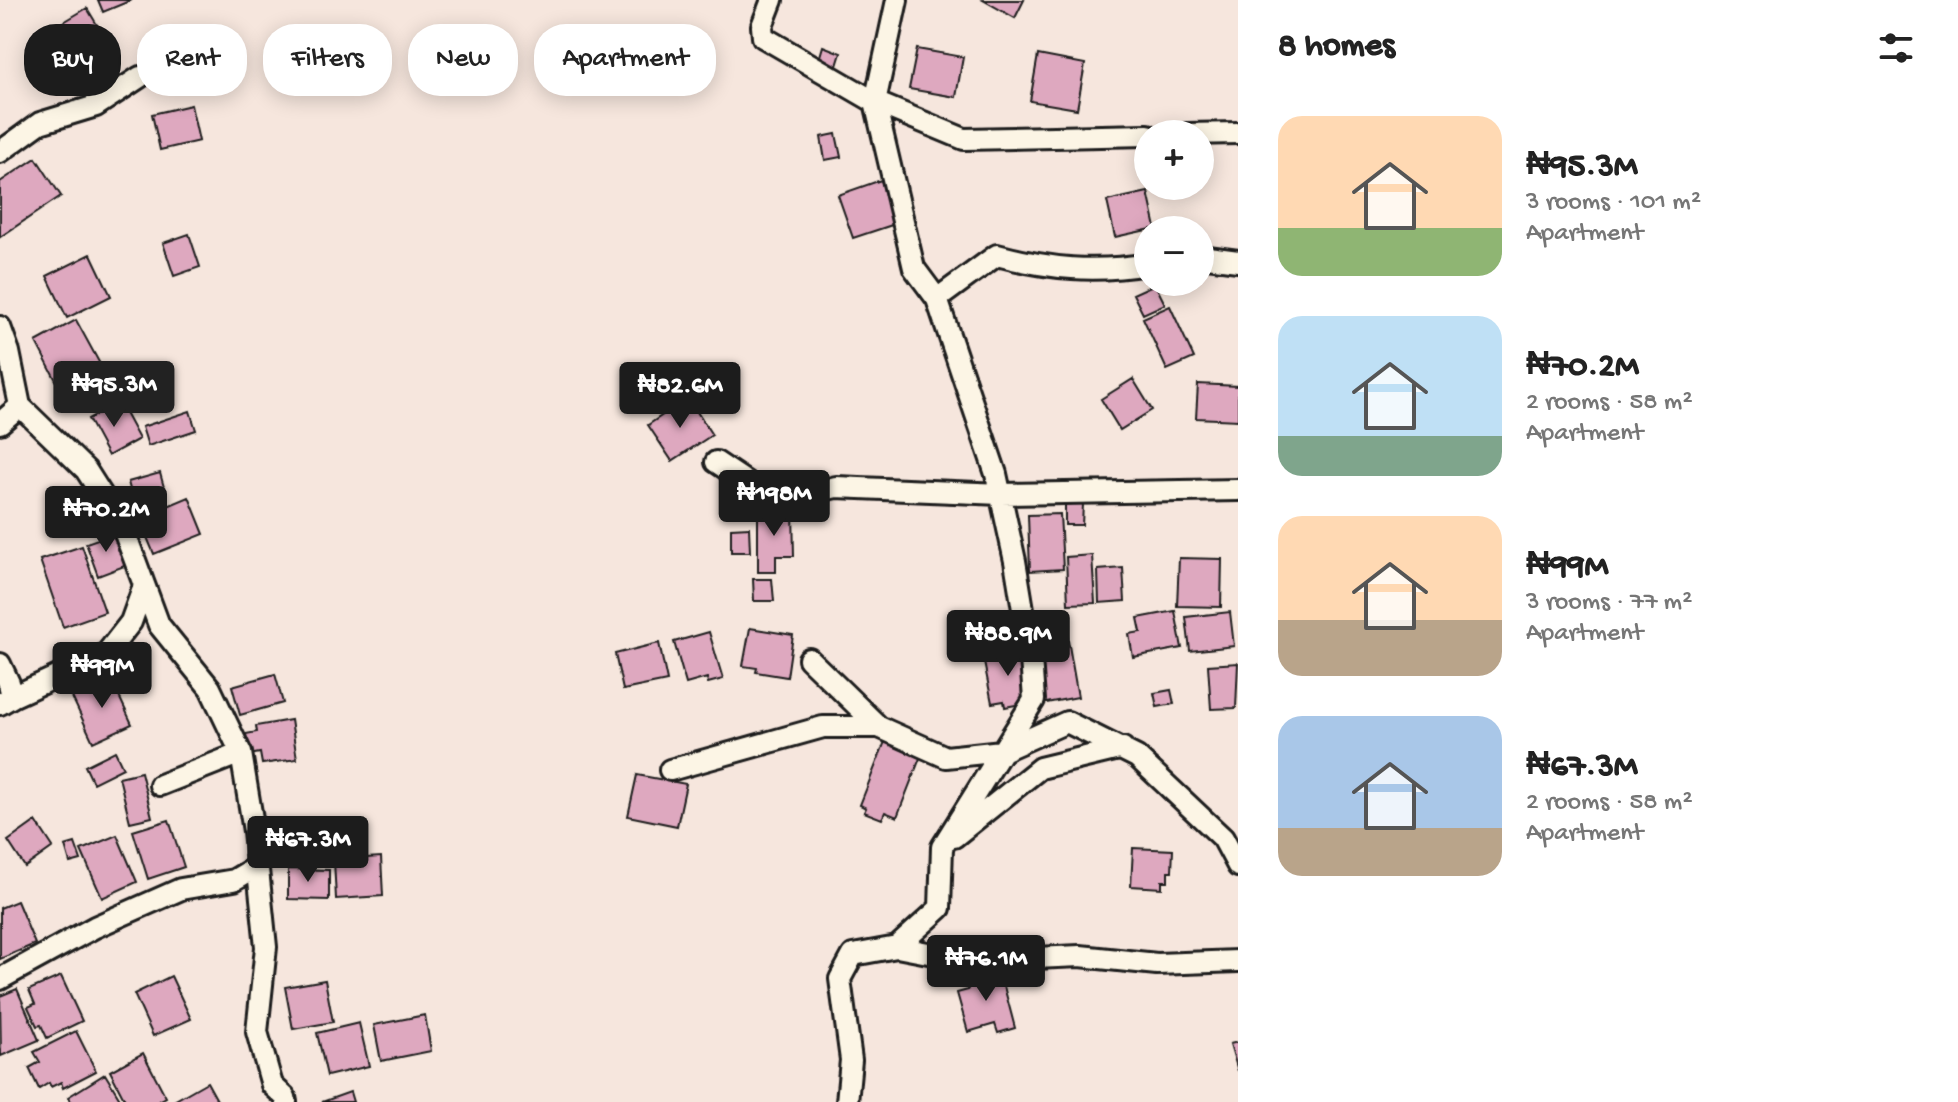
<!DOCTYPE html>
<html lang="en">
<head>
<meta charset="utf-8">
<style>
	:root { --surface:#fff; --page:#f2f2f2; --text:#222; --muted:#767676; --accent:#1c1c1c }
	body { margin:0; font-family:"Gochi Hand",sans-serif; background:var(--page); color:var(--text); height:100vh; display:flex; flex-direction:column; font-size:30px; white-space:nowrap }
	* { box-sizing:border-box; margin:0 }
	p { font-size:26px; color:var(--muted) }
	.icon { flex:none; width:44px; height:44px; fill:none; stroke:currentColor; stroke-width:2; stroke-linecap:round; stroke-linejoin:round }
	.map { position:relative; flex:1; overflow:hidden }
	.side { display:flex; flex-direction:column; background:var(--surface); width:720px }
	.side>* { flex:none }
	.top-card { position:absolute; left:24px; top:24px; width:760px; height:72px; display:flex; gap:16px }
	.buttons { position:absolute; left:1134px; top:120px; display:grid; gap:16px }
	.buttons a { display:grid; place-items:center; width:80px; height:80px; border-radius:50%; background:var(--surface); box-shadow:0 4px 20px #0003; font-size:40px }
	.price { position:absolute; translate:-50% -68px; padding:0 18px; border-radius:8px; background:var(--accent); color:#fff; font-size:26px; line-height:52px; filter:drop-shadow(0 2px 4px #0008) }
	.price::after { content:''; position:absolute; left:50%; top:48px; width:24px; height:18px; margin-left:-12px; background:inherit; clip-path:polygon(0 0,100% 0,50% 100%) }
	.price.on { background:#222; color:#fff }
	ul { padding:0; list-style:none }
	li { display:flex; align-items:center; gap:24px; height:200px; padding:0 40px }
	li span { display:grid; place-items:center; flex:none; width:224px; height:160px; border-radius:24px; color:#555 }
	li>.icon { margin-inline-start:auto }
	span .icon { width:96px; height:96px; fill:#fffc; stroke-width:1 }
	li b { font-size:34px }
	h2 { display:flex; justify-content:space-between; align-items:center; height:96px; padding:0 40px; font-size:34px }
	.tag { padding:0 28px; border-radius:32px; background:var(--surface); box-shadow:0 4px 20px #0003; font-size:28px; line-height:72px }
	.tag.on { background:var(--accent); color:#fff }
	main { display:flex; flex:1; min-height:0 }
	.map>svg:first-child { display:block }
	.building { fill:#dea8bf; stroke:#1c1c1c; stroke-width:2 }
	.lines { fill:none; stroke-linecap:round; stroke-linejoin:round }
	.minor-casing { stroke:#1c1c1c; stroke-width:26 }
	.minor { stroke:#fcf5e5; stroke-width:20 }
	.tree { fill:#96998b }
</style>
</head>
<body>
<main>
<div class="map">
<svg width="1238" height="1102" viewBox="0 0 1238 1102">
	<rect width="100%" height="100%" fill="#f6e6dd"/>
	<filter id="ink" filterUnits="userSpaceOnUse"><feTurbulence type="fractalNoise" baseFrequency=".0125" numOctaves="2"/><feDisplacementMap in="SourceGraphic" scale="16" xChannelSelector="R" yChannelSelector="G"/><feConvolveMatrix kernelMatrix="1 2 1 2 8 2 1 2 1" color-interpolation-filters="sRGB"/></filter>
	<g filter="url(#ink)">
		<path class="building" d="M98,0h34l-29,12z
			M983,0h41l-9,18z
			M87,8l12,20 -6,3 11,19 -8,6 4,8 -21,12 -27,-47z
			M823,46l18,7 -5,16 -18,-6z
			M917,49l46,8 -7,40 -47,-8z
			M1038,55l47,9 -8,45 -47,-8z
			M191,105l8,36 -39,9 -8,-36z
			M836,134l5,23 -16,3 -4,-23z
			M36,158l25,38 -61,41v-55z
			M881,180l14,44 -42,14 -15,-43z
			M1148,192l8,36 -41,9 -8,-36z
			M189,234l11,33 -26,9 -11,-33z
			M91,254l20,42 -44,22 -20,-42z
			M1155,284l10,20 -22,10 -10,-20z
			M1170,306l24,52 -27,12 -24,-52z
			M76,320l24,44 -41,22 -23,-44z
			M1133,379l19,31 -32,20 -19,-31z
			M1198,384l40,2v34l-42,-2z
			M688,398l24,37 -40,26 -24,-36z
			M119,402l20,37 -31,17 -20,-37z
			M190,411l6,19 -48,16 -6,-19z
			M160,473l7,25 -32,10 -7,-26z
			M189,497l15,37 -50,20 -15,-36z
			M1065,504h18l-1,21h-17z
			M758,510h35l1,46h-18v16h-18z
			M1060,514l3,55 -33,2 -2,-56z
			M749,527l1,25h-19v-24z
			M115,533l12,32 -29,11 -12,-33z
			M82,546l23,66 -42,15 -23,-67z
			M1092,555l3,48 -27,1 -2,-47z
			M1179,558l43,1 -1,48 -44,-1z
			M1123,568l2,33 -26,2 -1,-33z
			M753,579h19l2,22h-20z
			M1175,611l7,37 -49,9 -4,-23 12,-2 -3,-14z
			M1230,612l4,34 -44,5 -4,-34z
			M750,628l43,7 -6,42 -31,-5 1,-4 -14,-2z
			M709,632l14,47 -15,4 -1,-5 -21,6 -12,-42z
			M1067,634l11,63 -37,7 -11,-63z
			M659,643l8,38 -44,9 -8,-36z
			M1023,649l9,49 -11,2v4l-16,3 -1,-6 -12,2 -9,-46z
			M1238,663l-2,45 -25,1 -3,-44z
			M275,674l8,29 -43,12 -8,-29z
			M111,679l21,45 -39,18 -21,-45z
			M1171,690l3,14 -17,3 -3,-14z
			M291,720l6,39 -35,5 -2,-11 -11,2 -3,-21 11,-2 -1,-6z
			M886,739l36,14 -25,64 -12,-5 -3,7 -18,-7 2,-4 -6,-3z
			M115,751l8,17 -30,15 -8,-17z
			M141,772l11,45 -22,5 -11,-45z
			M637,775l49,9 -9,42 -49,-10z
			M169,820l15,47 -36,12 -15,-48z
			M36,821l17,26 -28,20 -17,-26z
			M117,835l20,47 -35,16 -21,-48z
			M75,843l6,17 -11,3 -5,-17z
			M1133,848l40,2 -1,21h-4v10h-6v7l-31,-2z
			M381,857l2,39 -47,3 -2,-39z
			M288,869l41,1v30l-41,-1z
			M17,901l18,43 -35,15v-51z
			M993,969l2,8 6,-2 14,53 -17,5 -3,-9 -27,8 -11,-39 11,-3 -3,-13z
			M61,976l21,45 -35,17 -6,-13 -4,1 -9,-19 7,-3 -6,-14z
			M171,976l20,43 -38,17 -19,-42z
			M325,980l8,42 -40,7 -8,-42z
			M17,989l22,51 -38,16 -1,-60z
			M425,1015l6,36 -50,10 -7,-36z
			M359,1023l10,43 -42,10 -10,-43z
			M76,1031l20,40 -33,17 -2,-6 -10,5 -2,-4 -10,6 -10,-21 11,-6 -6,-10z
			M1238,1042v29l-8,-27z
			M143,1053l23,44 -9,5h-31l-16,-31z
			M105,1074l17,28h-51l-3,-5z
			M207,1082l11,20h-46z
			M350,1092l3,10h-31z"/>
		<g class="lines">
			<g class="minor-casing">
				<path id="minor" d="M772,0l-10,26 1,11 112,65 39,166 23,31 59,175 19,87 16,97 3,42 -92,147 -2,61 -43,39 -44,8 -13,24 11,81 -4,42
					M897,0l-22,102 89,37 184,-4
					M1187,134l51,-1
					M0,152l40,-29 56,-17 44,-29
					M1200,256l38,5
					M937,299l60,-44c52,14 98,18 151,9
					M0,327l9,25 11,54 66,64 37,58 36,97 51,63 31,65 13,78 12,116 -9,85 15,53 13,12 1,5
					M0,423l20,-17
					M716,462l60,40 60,-15 165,7 237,-4
					M809,659l70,68
					M0,664l9,19 3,14 -12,7
					M12,697l94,-43 25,-32 13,-36
					M670,770l153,-43h56l67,30 56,-6 65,-29 70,35 86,81 15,28
					M160,785l81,-32
					M954,837l86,-69 83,-20
					M897,947l73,14 110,-5 77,8 81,-3
					M0,979l95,-52 86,-38 53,-9 22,-13"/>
			</g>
			<use href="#minor" class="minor"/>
		</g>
		<g class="tree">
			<circle cx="364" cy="39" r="9"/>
			<circle cx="659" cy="41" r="9"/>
			<circle cx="316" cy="73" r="9"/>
		</g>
	</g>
</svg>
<div class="buttons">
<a>+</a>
<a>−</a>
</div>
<b class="price on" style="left:114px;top:429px">₦95.3M</b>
<b class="price" style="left:680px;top:430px">₦82.6M</b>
<b class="price" style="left:774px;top:538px">₦198M</b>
<b class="price" style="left:106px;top:554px">₦70.2M</b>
<b class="price" style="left:1008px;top:678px">₦88.9M</b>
<b class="price" style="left:102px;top:710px">₦99M</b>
<b class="price" style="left:308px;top:884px">₦67.3M</b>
<b class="price" style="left:986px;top:1003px">₦76.1M</b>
<div class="top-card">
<a class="tag on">Buy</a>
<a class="tag">Rent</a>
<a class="tag">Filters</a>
<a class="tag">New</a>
<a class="tag">Apartment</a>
</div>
</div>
<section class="side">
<h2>8 homes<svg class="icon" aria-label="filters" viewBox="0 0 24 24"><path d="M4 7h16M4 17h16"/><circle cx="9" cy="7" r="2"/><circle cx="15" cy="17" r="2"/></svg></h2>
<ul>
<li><span style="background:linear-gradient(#ffd9b3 70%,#8fb573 0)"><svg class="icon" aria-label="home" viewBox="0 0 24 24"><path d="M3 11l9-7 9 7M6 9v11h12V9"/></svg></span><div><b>₦95.3M</b><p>3 rooms · 101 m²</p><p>Apartment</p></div></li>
<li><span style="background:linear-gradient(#bfe0f5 75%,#7fa58c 0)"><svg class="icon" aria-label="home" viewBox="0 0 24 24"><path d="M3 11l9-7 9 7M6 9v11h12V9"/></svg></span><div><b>₦70.2M</b><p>2 rooms · 58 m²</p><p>Apartment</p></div></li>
<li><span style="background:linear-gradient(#ffd9b3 65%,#b9a48a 0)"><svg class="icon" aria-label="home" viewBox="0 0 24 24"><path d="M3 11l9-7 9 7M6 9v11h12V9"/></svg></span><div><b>₦99M</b><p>3 rooms · 77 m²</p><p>Apartment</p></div></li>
<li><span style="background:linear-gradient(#a9c7e8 70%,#b9a48a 0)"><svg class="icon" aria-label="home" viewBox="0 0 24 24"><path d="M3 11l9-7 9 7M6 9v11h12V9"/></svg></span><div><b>₦67.3M</b><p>2 rooms · 58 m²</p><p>Apartment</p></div></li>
</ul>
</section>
</main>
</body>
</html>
